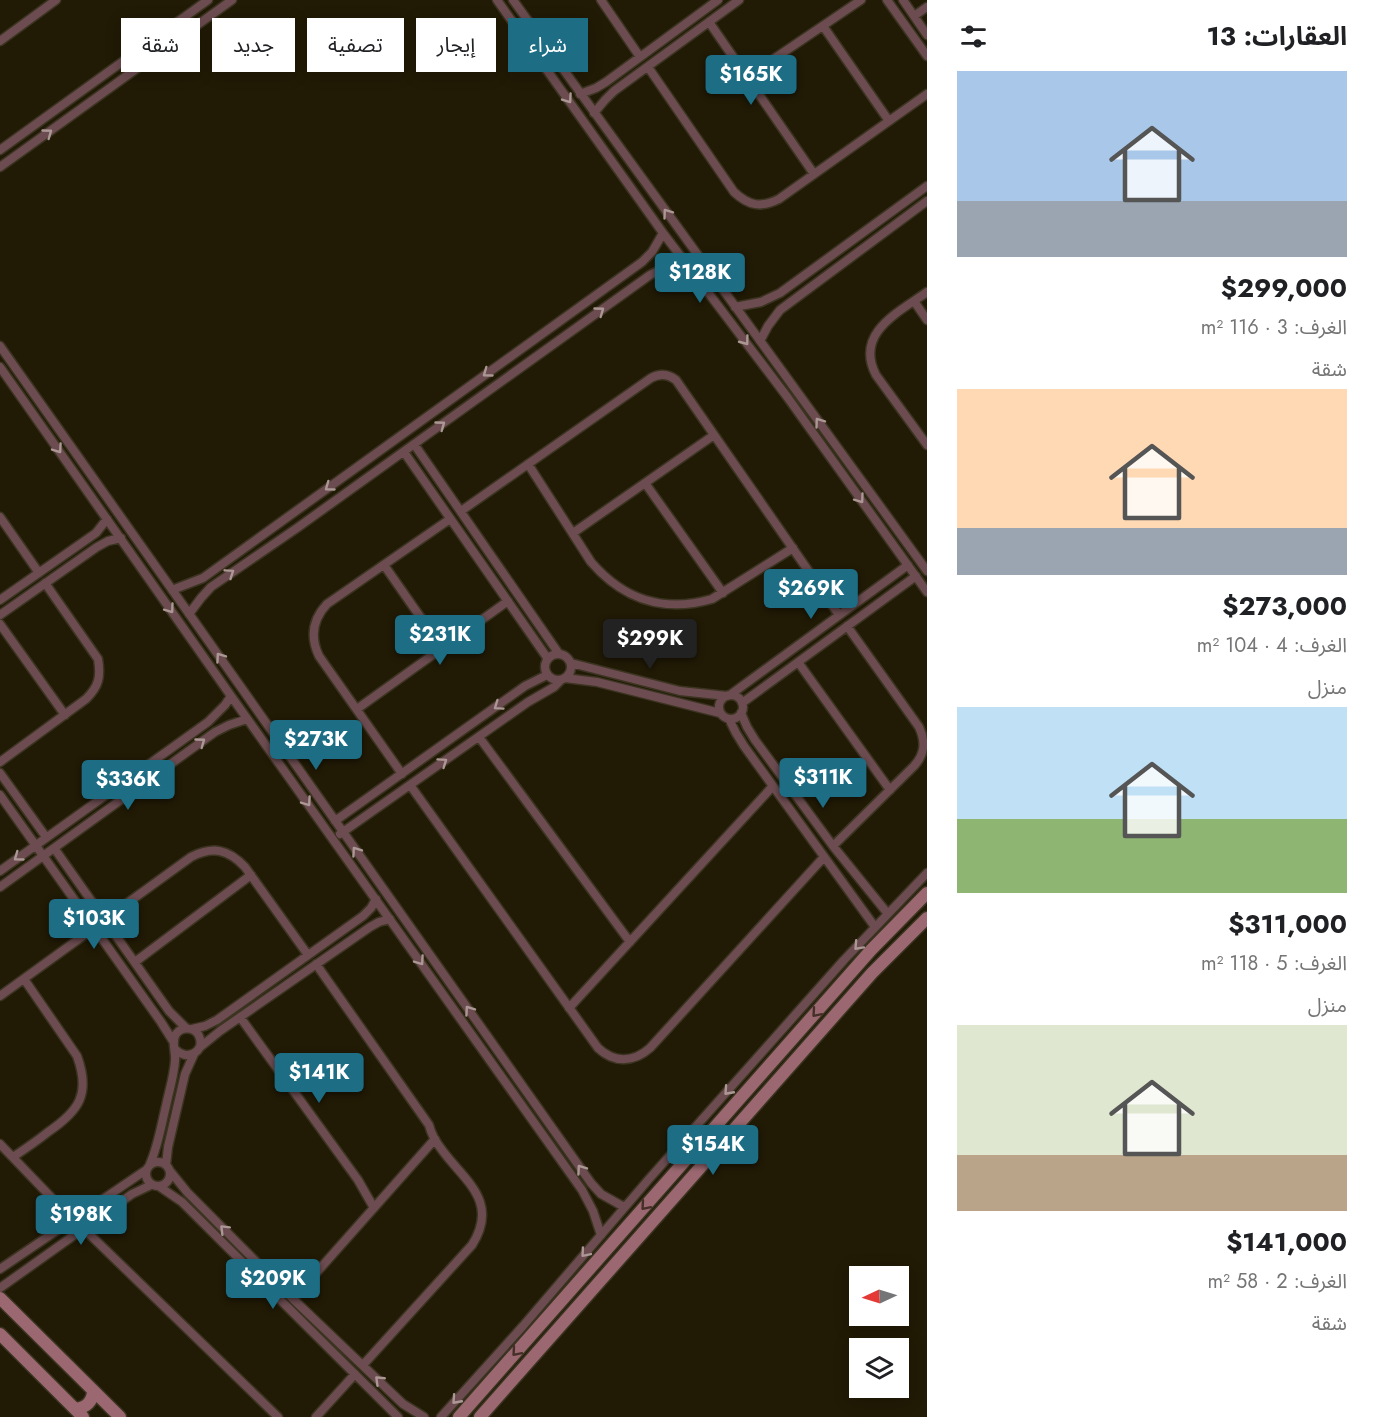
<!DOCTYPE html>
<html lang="ar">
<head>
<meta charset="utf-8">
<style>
	:root { --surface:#fff; --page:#f6f6f6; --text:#202124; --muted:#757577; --accent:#1d6d85 }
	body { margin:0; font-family:Jost,"Noto Sans Arabic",sans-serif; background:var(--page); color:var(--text); direction:rtl; height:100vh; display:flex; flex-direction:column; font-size:22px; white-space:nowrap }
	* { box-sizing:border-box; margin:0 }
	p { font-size:20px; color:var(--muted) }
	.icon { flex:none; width:33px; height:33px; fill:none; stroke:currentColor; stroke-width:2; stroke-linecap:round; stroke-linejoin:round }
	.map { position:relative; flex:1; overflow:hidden; direction:ltr }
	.panel { display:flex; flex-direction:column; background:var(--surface); width:450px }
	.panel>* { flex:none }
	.guide { position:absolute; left:18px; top:18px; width:570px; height:54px; direction:rtl; display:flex; gap:12px }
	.needle { width:39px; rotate:266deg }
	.controls { position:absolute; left:849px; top:1266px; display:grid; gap:12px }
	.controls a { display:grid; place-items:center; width:60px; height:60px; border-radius:0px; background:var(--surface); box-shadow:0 3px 15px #0003; font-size:30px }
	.price { position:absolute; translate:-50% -51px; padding:0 14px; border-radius:6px; background:var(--accent); color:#fff; font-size:20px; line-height:39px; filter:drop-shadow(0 2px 3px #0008) }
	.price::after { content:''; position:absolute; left:50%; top:36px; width:18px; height:14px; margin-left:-9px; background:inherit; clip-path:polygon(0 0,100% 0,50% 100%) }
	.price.selected { background:#222; color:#fff }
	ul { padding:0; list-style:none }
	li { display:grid; align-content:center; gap:12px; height:318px; padding:0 30px }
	li span { display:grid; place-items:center; height:186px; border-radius:0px; color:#555 }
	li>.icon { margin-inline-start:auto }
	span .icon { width:108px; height:108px; fill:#fffc; stroke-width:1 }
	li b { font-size:26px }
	h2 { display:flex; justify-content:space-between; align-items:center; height:72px; padding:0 30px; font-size:26px }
	.tag { padding:0 21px; border-radius:0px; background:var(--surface); box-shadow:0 3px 15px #0003; font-size:21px; line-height:54px }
	.tag.selected { background:var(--accent); color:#fff }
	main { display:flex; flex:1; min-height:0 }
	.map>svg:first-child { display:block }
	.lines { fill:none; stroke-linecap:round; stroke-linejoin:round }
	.street-casing { stroke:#3b3420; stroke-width:11 }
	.secondary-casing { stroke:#3b3420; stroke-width:15 }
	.street { stroke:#6c4c51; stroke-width:8 }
	.secondary { stroke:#9b6871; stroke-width:12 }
	.oneway { stroke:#ab9794 }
	.oneway2 { stroke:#452f28 }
</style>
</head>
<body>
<main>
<section class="panel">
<h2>العقارات: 13<svg class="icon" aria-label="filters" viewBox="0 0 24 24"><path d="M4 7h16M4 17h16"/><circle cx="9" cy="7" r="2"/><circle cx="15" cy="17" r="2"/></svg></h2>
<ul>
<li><span style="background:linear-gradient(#a9c7e8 70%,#9aa5b1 0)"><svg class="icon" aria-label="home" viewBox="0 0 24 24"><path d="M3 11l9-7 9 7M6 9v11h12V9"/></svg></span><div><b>$299,000</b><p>الغرف: 3 · 116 m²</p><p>شقة</p></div></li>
<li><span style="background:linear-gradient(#ffd9b3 75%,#9aa5b1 0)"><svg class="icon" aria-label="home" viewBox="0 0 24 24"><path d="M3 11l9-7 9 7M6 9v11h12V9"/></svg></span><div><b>$273,000</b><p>الغرف: 4 · 104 m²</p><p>منزل</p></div></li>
<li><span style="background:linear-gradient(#bfe0f5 60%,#8fb573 0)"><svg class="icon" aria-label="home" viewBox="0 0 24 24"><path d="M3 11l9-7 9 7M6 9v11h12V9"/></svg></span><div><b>$311,000</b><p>الغرف: 5 · 118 m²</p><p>منزل</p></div></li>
<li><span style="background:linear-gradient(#dfe7d0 70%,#b9a48a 0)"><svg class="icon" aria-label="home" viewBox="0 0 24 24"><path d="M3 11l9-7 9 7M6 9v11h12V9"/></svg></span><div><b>$141,000</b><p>الغرف: 2 · 58 m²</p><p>شقة</p></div></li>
</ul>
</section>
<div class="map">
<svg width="927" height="1417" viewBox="0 0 927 1417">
	<rect width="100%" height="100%" fill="#211a05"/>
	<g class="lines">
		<g class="street-casing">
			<path id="street" d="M497,0l166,233 125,165 139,194
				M513,0l414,571
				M601,0l39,57
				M887,0l40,56
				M903,0l24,35
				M914,16l13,-9
				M709,22l105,152
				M823,26l66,95
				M0,41l56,-41
				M648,67l86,125c15,14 27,16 45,7l148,-105
				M747,77l114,-77
				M580,94l16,-6 10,-6 112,-82
				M594,113l11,-13 9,-9 125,-91
				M0,150l208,-150
				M0,167l232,-167
				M927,292c-28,20 -73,41 -51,83l51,70
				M914,301l13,19
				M735,307l26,-5 19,-9 147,-107
				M760,341l8,-15 12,-16 147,-109
				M0,346l591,837 10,11 23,13
				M0,367l231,329 351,494 11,21 8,24
				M414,444l145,210
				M404,452l144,207
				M528,464l63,98c33,38 72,51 121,37l81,-51
				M645,483l78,110
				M461,511l190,-133c9,-5 17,-4 25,2l163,235
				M0,517l39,56
				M573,533l141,-98
				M384,565l58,83
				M172,590l31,-12 439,-316 10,-10 11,-19
				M0,600l96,-67 11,-14
				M189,614l12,-16 10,-11 86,-59 353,-253 14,-7 22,-5
				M0,615l97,-68 11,-6 13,-3
				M0,624l65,91
				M545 667a13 13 0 1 1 26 0a13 13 0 1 1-26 0Z
				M798,662l92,128
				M571,663l109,28 47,5
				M565,678l32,4 123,31
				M730,695l178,-130
				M719 707a12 12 0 1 1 24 0a12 12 0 1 1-24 0Z
				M742,703l174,-127
				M357,709l151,-108
				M741,713l6,14 8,13 78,106 55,68
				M729,719l7,14 8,13 131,181
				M479,737l151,205
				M0,762l86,-63c13,-13 15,-22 12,-40l-53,-76
				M0,773l46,64
				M402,774l-83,-118c-9,-19 -7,-36 8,-52l123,-85
				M410,785l188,263c16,15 35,15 52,0l174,-191
				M0,795l161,227 12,19
				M335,821l190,-135 22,-11
				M340,834l188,-132 26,-15 7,-7
				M833,846l81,-80c11,-12 12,-24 5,-39l-72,-101
				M54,848l115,163 17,17
				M0,871l208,-149 17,-17 6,-9
				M0,887l215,-155 14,-7 18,-6
				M104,920l87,-63c22,-11 37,-8 54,10l63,88
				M135,962l116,-87
				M316,964l113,161c1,4 3,9 5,13 21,38 69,58 38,107l-109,120
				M0,996l94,-68
				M569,1008l204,-222
				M240,1017l118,163 16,28
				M192,1029l13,-3 12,-6 146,-104 8,-8 5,-9
				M199,1048l21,-17 150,-104 9,-5 11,-3
				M0,1144l73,76
				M13,1157c12,-8 24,-16 35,-25 31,-21 43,-38 29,-76l-53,-77
				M146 1174a12 12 0 1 1 24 0a12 12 0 1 1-24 0Z
				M150,1164c8,-18 11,-38 16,-58 3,-15 8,-30 9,-45 1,-9 -4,-20 1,-27 6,-8 19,-7 23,2 7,16 -13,26 -24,13
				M166,1165l2,-18 17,-73 9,-20
				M170,1171l17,21 106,107 110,105 21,13
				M160,1187l22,15 216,215
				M83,1228l195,189
				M0,1269l146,-99
				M0,1288l132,-94 19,-9
				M293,1299l142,-160
				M316,1417l39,-43
				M441,1417l82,-91 126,-147 147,-165 48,-54 83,-87"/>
		</g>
		<g class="secondary-casing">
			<path id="secondary" d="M0,1298l120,119
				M0,1334l83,83
				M75,1409c12,-1 18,-8 18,-19
				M459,1417l412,-467 56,-57
				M480,1417l392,-444 55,-55"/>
		</g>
		<use href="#street" class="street"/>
		<use href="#secondary" class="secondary"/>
	</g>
	<defs><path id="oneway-chevron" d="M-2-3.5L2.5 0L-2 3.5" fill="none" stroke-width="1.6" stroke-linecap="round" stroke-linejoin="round" transform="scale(1.5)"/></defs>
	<g class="oneway">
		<use href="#oneway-chevron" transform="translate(568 99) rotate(55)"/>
		<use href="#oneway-chevron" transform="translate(48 133) rotate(-36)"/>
		<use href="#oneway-chevron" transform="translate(667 213) rotate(-126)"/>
		<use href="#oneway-chevron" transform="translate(600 311) rotate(-36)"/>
		<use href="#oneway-chevron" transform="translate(745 341) rotate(53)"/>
		<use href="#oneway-chevron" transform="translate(487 373) rotate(144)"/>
		<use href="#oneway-chevron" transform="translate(819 422) rotate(-126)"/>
		<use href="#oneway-chevron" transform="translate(441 425) rotate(-36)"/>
		<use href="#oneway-chevron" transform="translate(58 449) rotate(55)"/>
		<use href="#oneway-chevron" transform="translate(329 487) rotate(144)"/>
		<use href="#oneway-chevron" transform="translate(860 499) rotate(54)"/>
		<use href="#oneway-chevron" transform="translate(230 573) rotate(-34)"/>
		<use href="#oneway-chevron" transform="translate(170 609) rotate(54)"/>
		<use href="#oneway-chevron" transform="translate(220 657) rotate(-125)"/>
		<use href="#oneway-chevron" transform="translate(498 706) rotate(145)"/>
		<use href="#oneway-chevron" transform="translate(201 742) rotate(-36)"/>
		<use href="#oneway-chevron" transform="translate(443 762) rotate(-35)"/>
		<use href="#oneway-chevron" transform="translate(307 802) rotate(55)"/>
		<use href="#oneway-chevron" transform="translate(356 851) rotate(-125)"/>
		<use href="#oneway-chevron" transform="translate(18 857) rotate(144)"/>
		<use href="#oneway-chevron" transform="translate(858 946) rotate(133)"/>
		<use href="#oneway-chevron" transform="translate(420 961) rotate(55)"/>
		<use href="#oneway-chevron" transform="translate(469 1010) rotate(-125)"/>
		<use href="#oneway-chevron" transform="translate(728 1091) rotate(132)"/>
		<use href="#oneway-chevron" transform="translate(581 1169) rotate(-125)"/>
		<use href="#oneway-chevron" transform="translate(224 1229) rotate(-135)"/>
		<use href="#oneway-chevron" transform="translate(585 1253) rotate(130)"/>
		<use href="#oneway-chevron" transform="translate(379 1380) rotate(-136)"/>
		<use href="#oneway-chevron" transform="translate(456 1400) rotate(132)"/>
	</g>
	<g class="oneway2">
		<use href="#oneway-chevron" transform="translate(816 1013) rotate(131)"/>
		<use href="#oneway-chevron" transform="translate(645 1206) rotate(131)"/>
		<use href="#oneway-chevron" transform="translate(516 1352) rotate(131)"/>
	</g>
</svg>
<div class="controls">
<a><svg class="needle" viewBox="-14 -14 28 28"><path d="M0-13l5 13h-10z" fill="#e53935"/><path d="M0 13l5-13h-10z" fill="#757577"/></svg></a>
<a><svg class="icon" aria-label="layers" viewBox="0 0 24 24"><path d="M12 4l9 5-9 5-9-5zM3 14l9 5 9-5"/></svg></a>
</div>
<b class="price" style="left:751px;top:106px">$165K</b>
<b class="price" style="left:700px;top:304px">$128K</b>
<b class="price" style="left:811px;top:620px">$269K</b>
<b class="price" style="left:440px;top:666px">$231K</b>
<b class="price selected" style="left:650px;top:670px">$299K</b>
<b class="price" style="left:316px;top:771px">$273K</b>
<b class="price" style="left:823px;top:809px">$311K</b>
<b class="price" style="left:128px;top:811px">$336K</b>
<b class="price" style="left:94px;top:950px">$103K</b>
<b class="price" style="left:319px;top:1104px">$141K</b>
<b class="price" style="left:713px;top:1176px">$154K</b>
<b class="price" style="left:81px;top:1246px">$198K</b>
<b class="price" style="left:273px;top:1310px">$209K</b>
<div class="guide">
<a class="tag selected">شراء</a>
<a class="tag">إيجار</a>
<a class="tag">تصفية</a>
<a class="tag">جديد</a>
<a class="tag">شقة</a>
</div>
</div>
</main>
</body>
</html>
